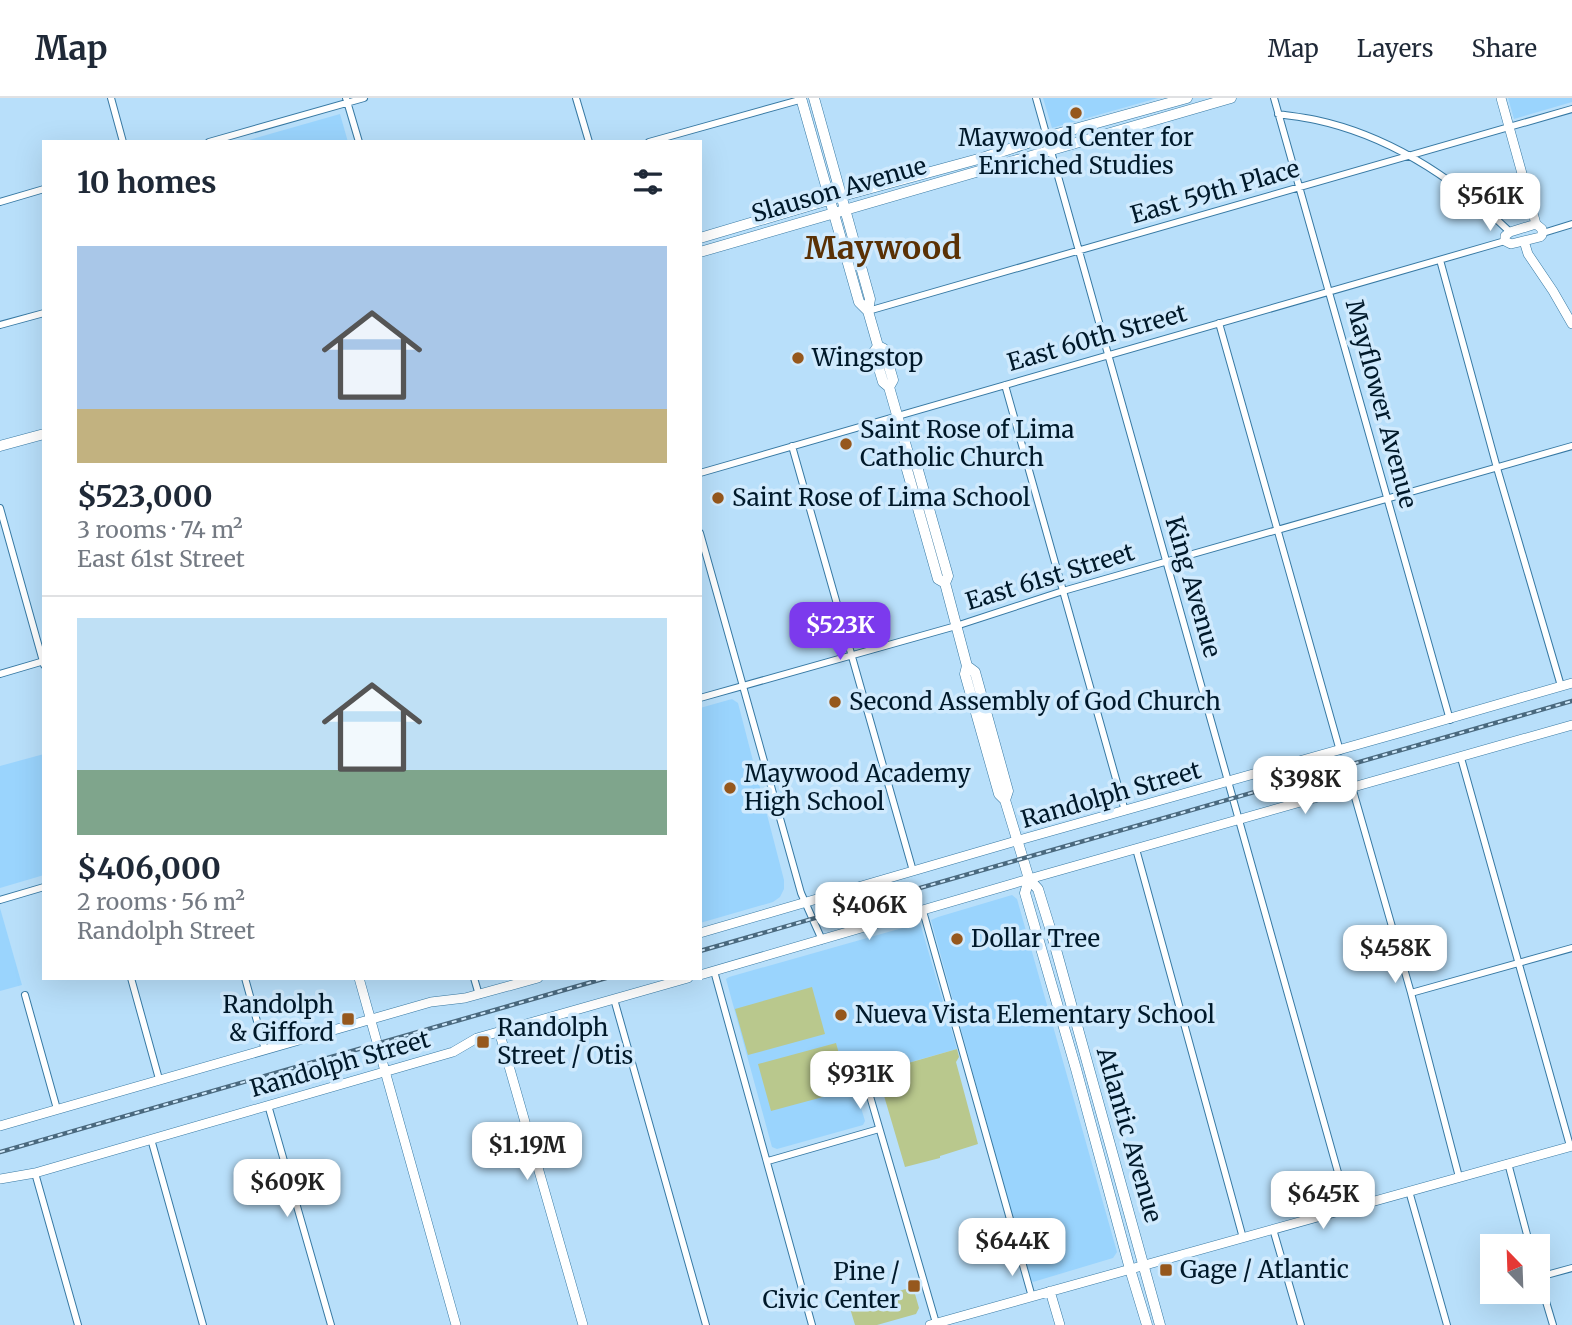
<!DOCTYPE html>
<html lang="en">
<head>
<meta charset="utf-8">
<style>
	:root { --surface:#fff; --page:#f2f2f3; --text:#1f2937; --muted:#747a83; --line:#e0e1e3; --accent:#7c3aed }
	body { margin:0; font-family:Merriweather,serif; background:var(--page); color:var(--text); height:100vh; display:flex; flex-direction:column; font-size:26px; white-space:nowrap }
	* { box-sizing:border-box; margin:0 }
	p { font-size:23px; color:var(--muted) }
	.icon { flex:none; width:38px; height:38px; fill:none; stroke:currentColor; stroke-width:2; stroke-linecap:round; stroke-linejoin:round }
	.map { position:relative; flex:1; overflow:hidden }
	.sheet { position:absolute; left:42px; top:42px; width:660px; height:840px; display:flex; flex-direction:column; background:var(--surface); border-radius:0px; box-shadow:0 7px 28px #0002 }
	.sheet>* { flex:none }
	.needle { width:46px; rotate:337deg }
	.buttons { position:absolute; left:1480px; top:1136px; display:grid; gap:14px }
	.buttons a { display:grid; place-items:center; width:70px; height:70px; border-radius:0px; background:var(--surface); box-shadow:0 7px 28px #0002; font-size:35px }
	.price { position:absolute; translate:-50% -60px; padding:0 16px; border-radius:14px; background:#fff; color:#222; font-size:23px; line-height:46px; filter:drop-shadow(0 2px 4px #0008) }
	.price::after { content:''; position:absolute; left:50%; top:42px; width:21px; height:16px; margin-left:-10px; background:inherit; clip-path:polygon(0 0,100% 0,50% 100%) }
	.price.selected { background:var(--accent); color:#fff }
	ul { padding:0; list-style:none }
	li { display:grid; align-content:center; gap:14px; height:371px; padding:0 35px }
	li+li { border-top:2px solid var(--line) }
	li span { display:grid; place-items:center; height:217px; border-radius:0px; color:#555 }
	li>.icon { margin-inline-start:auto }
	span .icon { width:126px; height:126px; fill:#fffc; stroke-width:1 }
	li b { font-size:30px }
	h2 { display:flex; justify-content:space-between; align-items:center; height:84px; padding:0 35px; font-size:30px }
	header { display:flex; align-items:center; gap:42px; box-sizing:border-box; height:98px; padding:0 35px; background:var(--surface); border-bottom:2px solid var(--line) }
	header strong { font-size:33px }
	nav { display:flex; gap:38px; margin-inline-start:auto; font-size:24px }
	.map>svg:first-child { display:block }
	.built { fill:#9ad4fd }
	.green { fill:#b9c88d }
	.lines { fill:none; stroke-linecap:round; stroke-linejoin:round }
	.street-casing { stroke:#3779a3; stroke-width:8 }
	.secondary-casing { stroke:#3779a3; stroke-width:10 }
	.primary-casing { stroke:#3779a3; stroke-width:11 }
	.street { stroke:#fff; stroke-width:6 }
	.secondary { stroke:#fff; stroke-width:9 }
	.primary { stroke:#fff; stroke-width:10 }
	.rail-casing { stroke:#4a697e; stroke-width:4.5 }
	.rail { stroke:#d0eafd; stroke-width:2; stroke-dasharray:5; stroke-linecap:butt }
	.poi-dot { fill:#96581d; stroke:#d0eafd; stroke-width:2.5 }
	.labels { text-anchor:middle; stroke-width:7; stroke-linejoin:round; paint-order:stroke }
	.poi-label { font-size:24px; fill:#00192a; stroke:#d0eafd; text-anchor:start }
	.street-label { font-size:24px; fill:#00192a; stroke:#d0eafd }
	.district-label { font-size:32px; font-weight:bold; fill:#5a3105; stroke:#d0eafd }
</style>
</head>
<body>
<header>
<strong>Map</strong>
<nav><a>Map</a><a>Layers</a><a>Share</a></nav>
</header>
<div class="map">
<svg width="1572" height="1227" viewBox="0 0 1572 1227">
	<rect width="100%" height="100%" fill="#b8dffa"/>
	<path class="built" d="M1043,0h115l-106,30z
		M1508,0h64v4l-58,17z
		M340,16l8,28h-106z
		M732,601l6,4 46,177v9l-4,8 -7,5 -73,21v-215z
		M44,656v121l-44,13v-122z
		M1012,797l5,4 100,353 -4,6 -80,24 -4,-5 -98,-357 7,-3z
		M0,810l22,77 -22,6z
		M920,825l37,126 -103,29 1,10 10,33 -2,4 -86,24 -5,-2 -46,-168 3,-2z"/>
	<path class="green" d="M812,889l13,47 -77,21 -13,-46z
		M836,945l13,47 -78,21 -13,-47z
		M957,951l2,8 -3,5 22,82 -38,12v2l-35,9 -28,-95z
		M913,1189l6,21 -3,6 -39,11h-22l-6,-20z"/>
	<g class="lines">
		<g class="street-casing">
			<path id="street" d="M111,0l12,44
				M346,0l13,44
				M576,0l13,44
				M1036,0l312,1110
				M1274,0l176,622
				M1278,16c13,2 25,3 38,6 74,16 139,59 194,112
				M209,44l155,-44
				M649,44l154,-43
				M0,104l44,-13
				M1543,135l29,-9
				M1440,162l57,208 64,218
				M868,213l704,-202
				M1219,225l121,428
				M0,227l44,-12
				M1005,287l120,426
				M792,348l121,425
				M700,375l805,-232
				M0,410l44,157
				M700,435l101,360 21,47
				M0,576l44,-13
				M700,600l256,-72 107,-35 509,-145
				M1461,660l109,388
				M1352,689l59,206 48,184
				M1136,751l107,389
				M0,802l44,-13
				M923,813l109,386
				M714,873l98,354
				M131,880l28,101
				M245,880l20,72
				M474,880l5,17
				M1411,895l161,-45
				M25,897l32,114
				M614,901l92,326
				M867,988l69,237
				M268,1007l63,220
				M151,1041l52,186
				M768,1063l111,-32
				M1508,1065l22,83
				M35,1075l43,152
				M1409,1093l38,134
				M1273,1131l28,96
				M1538,1177l15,50
				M1539,1179l33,-9"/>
		</g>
		<g class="secondary-casing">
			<path id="secondary" d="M1501,0l35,126
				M1536,126l6,5v6l-2,2 -29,7 -6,-3v-5l5,-4z
				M1524,143l4,13 25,37 19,33
				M700,835c106,-30 210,-62 316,-92 185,-52 371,-104 556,-158
				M700,877l329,-96 543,-154
				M359,880l97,347
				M499,933l84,294
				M0,1028l431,-124 34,-4 73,-20
				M0,1081l35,-6 418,-121 24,-14 211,-60
				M1050,1193l10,34
				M930,1227l642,-179"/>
		</g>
		<g class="primary-casing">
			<path id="primary" d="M801,0l58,204 9,9
				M814,0l56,201 -2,12 10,35 -4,6 9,30 6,5
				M700,140l142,-42 140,-38 64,-21 141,-39
				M700,154l531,-154
				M878,248l6,3 9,31 -4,7 21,73 6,3 32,113 -3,7
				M0,348l44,-12
				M910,362l-4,6 32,113 7,4 22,83 -2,8 34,120 6,6 18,59 6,20 -4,14 51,176 54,200 17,56
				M967,568l8,6 33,119 -3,9
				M1029,781l9,10 12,39 110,397"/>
		</g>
		<use href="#street" class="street"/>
		<use href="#secondary" class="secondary"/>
		<use href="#primary" class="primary"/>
		<g class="rail-casing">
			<path id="rail" d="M700,853l872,-250
				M0,1054l606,-174"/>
		</g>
		<use href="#rail" class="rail"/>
	</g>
	<g class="poi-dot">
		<circle cx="1076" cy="15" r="7"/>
		<circle cx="798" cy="260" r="7"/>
		<circle cx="846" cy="346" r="7"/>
		<circle cx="718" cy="400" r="7"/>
		<circle cx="835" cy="604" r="7"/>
		<circle cx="730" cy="690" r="7"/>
		<circle cx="957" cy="841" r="7"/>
		<circle cx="841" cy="917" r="7"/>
		<rect x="341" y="914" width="14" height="14" rx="3.5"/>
		<rect x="476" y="937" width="14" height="14" rx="3.5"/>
		<rect x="1159" y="1165" width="14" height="14" rx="3.5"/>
		<rect x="907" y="1181" width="14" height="14" rx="3.5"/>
	</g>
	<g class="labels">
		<g class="poi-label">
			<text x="1076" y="48" text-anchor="middle">Maywood Center for<tspan x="1076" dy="28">Enriched Studies</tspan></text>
			<text x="812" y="268">Wingstop</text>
			<text x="860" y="340">Saint Rose of Lima<tspan x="860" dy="28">Catholic Church</tspan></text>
			<text x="732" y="408">Saint Rose of Lima School</text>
			<text x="849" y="612">Second Assembly of God Church</text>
			<text x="744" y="684">Maywood Academy<tspan x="744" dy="28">High School</tspan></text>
			<text x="971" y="849">Dollar Tree</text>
			<text x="334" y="915" text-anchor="end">Randolph<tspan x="334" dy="28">&amp; Gifford</tspan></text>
			<text x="855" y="925">Nueva Vista Elementary School</text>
			<text x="497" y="938">Randolph<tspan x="497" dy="28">Street / Otis</tspan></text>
			<text x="1180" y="1180">Gage / Atlantic</text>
			<text x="900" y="1182" text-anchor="end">Pine /<tspan x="900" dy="28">Civic Center</tspan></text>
		</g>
		<g class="street-label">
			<text transform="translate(839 92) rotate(-16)" y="8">Slauson Avenue</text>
			<text transform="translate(1215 94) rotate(-16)" y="8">East 59th Place</text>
			<text transform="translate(1097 240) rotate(-16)" y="8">East 60th Street</text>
			<text transform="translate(1381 306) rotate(75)" y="8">Mayflower Avenue</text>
			<text transform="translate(1050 479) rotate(-17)" y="8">East 61st Street</text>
			<text transform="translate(1193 489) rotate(74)" y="8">King Avenue</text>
			<text transform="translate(1111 697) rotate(-16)" y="8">Randolph Street</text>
			<text transform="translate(340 966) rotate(-16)" y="8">Randolph Street</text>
			<text transform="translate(1129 1037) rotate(74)" y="8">Atlantic Avenue</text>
		</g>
		<g class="district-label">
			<text x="883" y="161">Maywood</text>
		</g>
	</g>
</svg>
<div class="buttons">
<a><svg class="needle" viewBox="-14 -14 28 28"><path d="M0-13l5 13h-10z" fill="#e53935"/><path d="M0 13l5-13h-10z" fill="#747a83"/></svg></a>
</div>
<b class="price" style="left:1490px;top:135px">$561K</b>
<b class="price selected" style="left:840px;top:564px">$523K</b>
<b class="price" style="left:1305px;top:718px">$398K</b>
<b class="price" style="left:869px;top:844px">$406K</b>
<b class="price" style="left:1395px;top:887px">$458K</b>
<b class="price" style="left:860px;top:1013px">$931K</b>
<b class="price" style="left:527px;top:1084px">$1.19M</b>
<b class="price" style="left:287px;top:1121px">$609K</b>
<b class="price" style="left:1323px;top:1133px">$645K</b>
<b class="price" style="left:1012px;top:1180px">$644K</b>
<section class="sheet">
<h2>10 homes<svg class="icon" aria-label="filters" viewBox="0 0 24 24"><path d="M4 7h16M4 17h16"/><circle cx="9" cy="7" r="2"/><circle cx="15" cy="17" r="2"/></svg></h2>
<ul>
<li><span style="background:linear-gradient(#a9c7e8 75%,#c2b280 0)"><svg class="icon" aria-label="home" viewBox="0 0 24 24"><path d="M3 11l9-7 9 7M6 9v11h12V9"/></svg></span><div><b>$523,000</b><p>3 rooms · 74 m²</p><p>East 61st Street</p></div></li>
<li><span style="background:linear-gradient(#bfe0f5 70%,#7fa58c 0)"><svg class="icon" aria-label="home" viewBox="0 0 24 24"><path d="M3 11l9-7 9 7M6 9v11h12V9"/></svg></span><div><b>$406,000</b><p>2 rooms · 56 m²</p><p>Randolph Street</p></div></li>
</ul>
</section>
</div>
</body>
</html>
